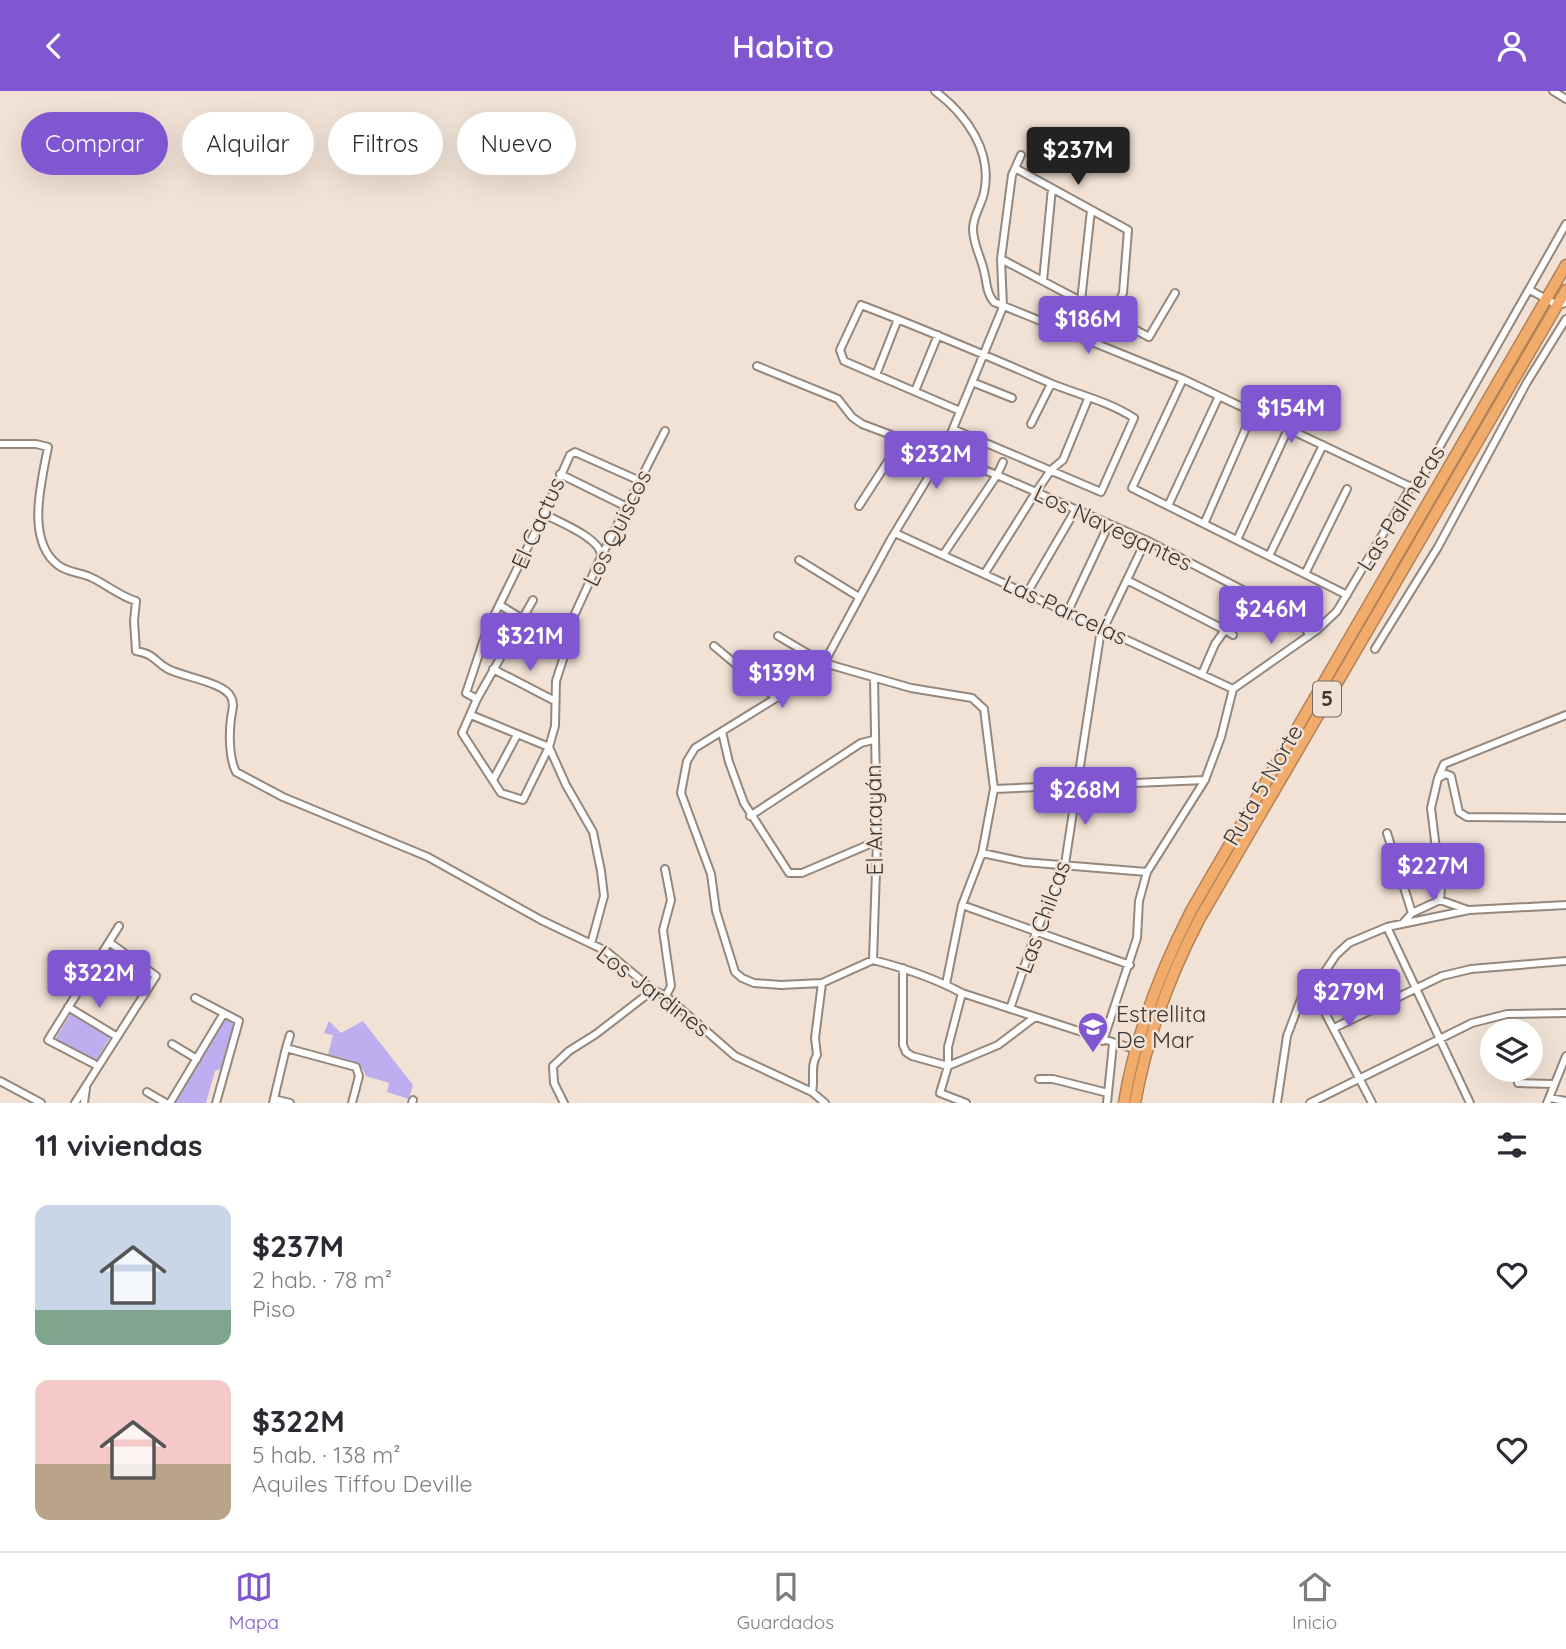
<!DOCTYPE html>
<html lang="es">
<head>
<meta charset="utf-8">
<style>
	:root { --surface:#fff; --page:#f7f7f7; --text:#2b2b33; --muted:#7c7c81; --line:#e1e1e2; --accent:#8057d0 }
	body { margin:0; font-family:Quicksand,sans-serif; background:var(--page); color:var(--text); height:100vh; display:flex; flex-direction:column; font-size:26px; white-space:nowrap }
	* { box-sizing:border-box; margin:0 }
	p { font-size:23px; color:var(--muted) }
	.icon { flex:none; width:38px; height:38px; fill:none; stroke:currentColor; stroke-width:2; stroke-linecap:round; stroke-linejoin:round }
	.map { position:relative; height:1012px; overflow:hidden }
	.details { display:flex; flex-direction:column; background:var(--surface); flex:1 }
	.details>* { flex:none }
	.top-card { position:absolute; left:21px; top:21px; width:700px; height:63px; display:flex; gap:14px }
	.fabs { position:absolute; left:1480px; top:928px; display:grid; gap:14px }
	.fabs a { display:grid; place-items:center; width:63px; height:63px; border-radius:50%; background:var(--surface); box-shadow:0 7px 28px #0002; font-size:35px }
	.price { position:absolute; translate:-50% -60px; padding:0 16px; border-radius:7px; background:var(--accent); color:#fff; font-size:23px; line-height:46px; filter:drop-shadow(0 2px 4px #0008) }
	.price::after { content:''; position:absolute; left:50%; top:42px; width:21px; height:16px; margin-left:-10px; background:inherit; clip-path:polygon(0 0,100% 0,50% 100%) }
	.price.selected { background:#222; color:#fff }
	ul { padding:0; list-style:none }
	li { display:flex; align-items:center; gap:21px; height:175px; padding:0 35px }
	li span { display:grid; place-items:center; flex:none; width:196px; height:140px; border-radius:14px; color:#555 }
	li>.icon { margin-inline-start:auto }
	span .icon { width:84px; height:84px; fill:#fffc; stroke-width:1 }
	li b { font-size:30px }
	h2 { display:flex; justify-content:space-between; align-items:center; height:84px; padding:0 35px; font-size:30px }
	.chip { padding:0 24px; border-radius:32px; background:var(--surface); box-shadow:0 7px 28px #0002; font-size:24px; line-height:63px }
	.chip.selected { background:var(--accent); color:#fff }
	header { display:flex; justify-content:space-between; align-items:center; height:91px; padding:0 35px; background:var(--accent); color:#fff; font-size:32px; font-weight:600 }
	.dock { display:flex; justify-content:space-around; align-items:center; height:98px; border-top:2px solid var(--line); background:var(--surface); font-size:19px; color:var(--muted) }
	.dock a { display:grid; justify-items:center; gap:4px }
	.dock .selected { color:var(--accent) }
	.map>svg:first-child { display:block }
	.green { fill:#beaef0 }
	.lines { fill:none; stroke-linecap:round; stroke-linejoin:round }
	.minor-casing { stroke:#95877c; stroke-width:10 }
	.highway-casing { stroke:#b28257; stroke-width:13 }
	.minor { stroke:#fff; stroke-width:6 }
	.highway { stroke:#f1ab6b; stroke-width:10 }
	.labels { text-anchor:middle; stroke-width:5; stroke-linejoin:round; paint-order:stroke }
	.shield { fill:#f1e2d5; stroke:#726a63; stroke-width:2 }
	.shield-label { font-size:21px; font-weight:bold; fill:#3c3632 }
	.street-label { font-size:23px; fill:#3c3632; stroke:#f1e2d5 }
	.poi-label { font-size:23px; fill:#3c3632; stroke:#f1e2d5; text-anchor:start }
</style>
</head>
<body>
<header><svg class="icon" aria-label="back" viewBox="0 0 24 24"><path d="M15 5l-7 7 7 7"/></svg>Habito<svg class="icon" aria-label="person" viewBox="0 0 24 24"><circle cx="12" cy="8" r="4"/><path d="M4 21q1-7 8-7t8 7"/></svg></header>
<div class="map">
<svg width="1566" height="1012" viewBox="0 0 1566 1012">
	<rect width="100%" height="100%" fill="#f1e2d5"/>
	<path class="green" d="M1237,501l15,7 -16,30 -14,-7z
		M71,922l39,24 -14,24 -41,-21z
		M224,926l7,4 2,4 -11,43 -7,3 -9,32h-30l-2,-1 47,-76 -2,-2z
		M329,930l12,12 22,-12 50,64 -4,14 -22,-7 2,-9 -23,-7c-5,-17 -22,-17 -38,-21l5,-20 -9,-2z"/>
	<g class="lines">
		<g class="minor-casing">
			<path id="minor" d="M935,0c32,24 58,61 49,102 -3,13 -11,23 -11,36 0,15 8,28 11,42 3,11 2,22 10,31l189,77 228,108
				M1553,0l13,8
				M1021,64l-9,20 -11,84 2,48 -60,146 -52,86 -67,124 -30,24 -99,61 -8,13 -6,32 30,81 5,37 19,61 7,6 12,5 27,2 41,-2 51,-23c31,8 61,18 89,33l175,57
				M1015,77l113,62 -5,63 -11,25
				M1001,168l148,78 26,-44
				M1043,190l9,-93
				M1530,199l27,15 9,-2
				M1081,210l10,-91
				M757,275l81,33 14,18 10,7 135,51 149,65 151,78 8,8 4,10
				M876,284l22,-56
				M1183,288l-51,109 215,107
				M972,291l40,16
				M915,300l23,-56
				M1031,333l20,-40
				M953,338l148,63 33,-74c-26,-17 -55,-23 -84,-35 -63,-27 -125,-54 -189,-78l-21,45 4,11 116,50
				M0,353h36l12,3c-6,33 -23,93 10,118 9,7 19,7 30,11 17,7 31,20 48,25l-2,20 2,30c21,4 17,10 32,18 15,8 56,13 63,28 4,7 1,14 0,21 -2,16 -2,40 5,54l47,25 145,60 113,63 65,31 47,39 13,6 69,60 77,36 13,11
				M560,383l67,33
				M859,415l44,-68
				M1168,415l51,-110
				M544,423c15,8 56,24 57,41
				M1204,433l49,-112
				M895,442l338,156
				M1237,449l51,-111
				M943,464l54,-80 6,-13
				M1269,465l54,-111
				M799,469l60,37
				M985,482l51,-81 15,-22 12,-10 25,-61
				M1305,483l42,-85
				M1127,489l98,50
				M1027,502l49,-84
				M500,514l67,42
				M1068,520l41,-87
				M778,545l46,27 87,25 61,10 12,11 10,80 -12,64 -20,52 -16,79
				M714,555l62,52
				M1375,558l63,-102 89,-165 39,-63
				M493,578l62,32
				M1202,583l13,-30 10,-14 8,5
				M477,608l56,-99
				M471,624l78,32 -26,53 -22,-7 -39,-60 15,-34 -11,-6 21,-63 57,-116 26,-59 5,-3 65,29
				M722,641l7,30 15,41 45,70h13l75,-32
				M1438,687l6,-14 122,-49
				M493,689l24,-45
				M994,698l211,-9
				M750,725l111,-73 12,-3
				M1387,742l25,80 -8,9
				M982,762l42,9 123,10
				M665,778l6,31 -8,30 8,56 -5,10
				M1440,809l1,-11 -10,-81 7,-30 8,-4 5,2 8,36 8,5 99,1
				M962,814l168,60
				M1412,822l28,-13 28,10
				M1387,836l83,176
				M591,853l13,-48 -3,-25 -8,-39 -27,-47 -17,-38 6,-21 1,-45 11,-34v-16l34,-74 64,-126
				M873,869l4,-119 -3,-162
				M903,877v77l3,7 6,4 36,10 50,-21 37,-28
				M1316,894l4,18 52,100
				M962,902l-14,54v19l-8,27 26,10
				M195,907l44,23 -23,82
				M68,916l48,29
				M1010,918l26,-77 29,-68 35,-228 46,-96
				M1334,937l108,-52 29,-7 95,-8
				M1103,950l34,-103 2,-37 8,-29 58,-92 16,-43 12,-48 84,-59 20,-19 74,-124 12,-11 143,-252
				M172,953l25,15
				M286,957l4,-13
				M98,975l-50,-26 71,-114
				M1516,978l2,14 36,1
				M1039,988h14l55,14
				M0,990l41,22
				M147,1001l19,11
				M812,1001c3,-13 -2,-27 5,-37l-2,-17 7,-55
				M1550,1007l16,3
				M274,1008l16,4
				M75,1012l81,-127 -47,-34
				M84,1012l2,-15
				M170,1012l54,-90
				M273,1012l13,-55 70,19 3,9 -7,27
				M412,1012l1,-3
				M564,1012l-10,-20 -1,-17 16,-15 27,-17 57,-44
				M1107,1012l6,-59
				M1277,1012l10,-67 14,-37 6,-9 9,-5 20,-30 13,-12 38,-16 82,-17 97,-5
				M1310,1012l162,-80 35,-9 59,-1
				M1547,1012l19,-47"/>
		</g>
		<g class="highway-casing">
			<path id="highway" d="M1124,1012c11,-68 36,-131 67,-192l375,-646
				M1135,1012c12,-66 34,-126 65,-185l366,-628"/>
		</g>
		<use href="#minor" class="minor"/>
		<use href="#highway" class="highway"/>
	</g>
	<defs>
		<g id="school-pin" transform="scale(1.575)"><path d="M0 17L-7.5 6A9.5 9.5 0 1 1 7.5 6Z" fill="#8057d0" stroke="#f1e2d5"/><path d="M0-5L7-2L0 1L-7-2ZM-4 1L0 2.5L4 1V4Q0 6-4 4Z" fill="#fff"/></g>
	</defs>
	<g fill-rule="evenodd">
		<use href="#school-pin" x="1093" y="936"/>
	</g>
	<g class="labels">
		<rect class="shield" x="1313" y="590.5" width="28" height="35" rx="5"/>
		<g class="shield-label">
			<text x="1327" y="615">5</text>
		</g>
		<g class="street-label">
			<text transform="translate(1401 417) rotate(-58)" y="8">Las Palmeras</text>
			<text transform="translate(538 432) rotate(-66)" y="8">El Cactus</text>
			<text transform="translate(617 437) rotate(-64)" y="8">Los Quiscos</text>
			<text transform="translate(1113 437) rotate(25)" y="8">Los Navegantes</text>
			<text transform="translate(1065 519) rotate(25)" y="8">Las Parcelas</text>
			<text transform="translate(1263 694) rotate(-60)" y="8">Ruta 5 Norte</text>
			<text transform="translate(874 729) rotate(-91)" y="8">El Arrayán</text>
			<text transform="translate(1043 826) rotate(-70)" y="8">Las Chilcas</text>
			<text transform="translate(653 900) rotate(37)" y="8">Los Jardines</text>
		</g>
		<g class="poi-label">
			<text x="1116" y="931">Estrellita<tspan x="1116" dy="26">De Mar</tspan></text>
		</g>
	</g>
</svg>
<div class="fabs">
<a><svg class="icon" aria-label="layers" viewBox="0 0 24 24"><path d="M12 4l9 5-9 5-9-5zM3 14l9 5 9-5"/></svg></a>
</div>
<b class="price selected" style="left:1078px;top:96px">$237M</b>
<b class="price" style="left:1088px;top:265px">$186M</b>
<b class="price" style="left:1291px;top:354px">$154M</b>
<b class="price" style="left:936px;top:400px">$232M</b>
<b class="price" style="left:1271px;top:555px">$246M</b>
<b class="price" style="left:530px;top:582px">$321M</b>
<b class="price" style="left:782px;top:619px">$139M</b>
<b class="price" style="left:1085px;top:736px">$268M</b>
<b class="price" style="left:1433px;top:812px">$227M</b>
<b class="price" style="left:99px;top:919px">$322M</b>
<b class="price" style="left:1349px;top:938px">$279M</b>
<div class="top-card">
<a class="chip selected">Comprar</a>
<a class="chip">Alquilar</a>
<a class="chip">Filtros</a>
<a class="chip">Nuevo</a>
</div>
</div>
<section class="details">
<h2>11 viviendas<svg class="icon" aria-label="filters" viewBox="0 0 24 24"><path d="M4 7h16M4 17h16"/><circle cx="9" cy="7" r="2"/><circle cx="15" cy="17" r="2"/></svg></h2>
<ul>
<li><span style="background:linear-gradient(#c9d6e8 75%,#7fa58c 0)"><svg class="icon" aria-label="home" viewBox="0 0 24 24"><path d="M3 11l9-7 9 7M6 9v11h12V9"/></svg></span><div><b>$237M</b><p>2 hab. · 78 m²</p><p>Piso</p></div><svg class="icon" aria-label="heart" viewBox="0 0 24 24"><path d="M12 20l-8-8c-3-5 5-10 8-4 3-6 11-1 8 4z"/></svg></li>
<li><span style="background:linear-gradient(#f6c9c9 60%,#b9a48a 0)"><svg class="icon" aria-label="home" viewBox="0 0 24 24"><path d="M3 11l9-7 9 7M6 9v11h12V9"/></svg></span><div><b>$322M</b><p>5 hab. · 138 m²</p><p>Aquiles Tiffou Deville</p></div><svg class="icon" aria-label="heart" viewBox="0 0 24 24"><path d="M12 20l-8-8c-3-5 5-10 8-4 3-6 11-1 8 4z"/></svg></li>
</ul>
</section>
<nav class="dock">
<a class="selected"><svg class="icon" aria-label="map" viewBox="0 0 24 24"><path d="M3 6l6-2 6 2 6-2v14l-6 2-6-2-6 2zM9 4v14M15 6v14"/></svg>Mapa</a>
<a><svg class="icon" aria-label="saved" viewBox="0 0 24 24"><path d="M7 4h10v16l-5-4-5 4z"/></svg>Guardados</a>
<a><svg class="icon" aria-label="home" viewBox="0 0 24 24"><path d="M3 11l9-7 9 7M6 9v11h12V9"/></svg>Inicio</a>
</nav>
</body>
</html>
